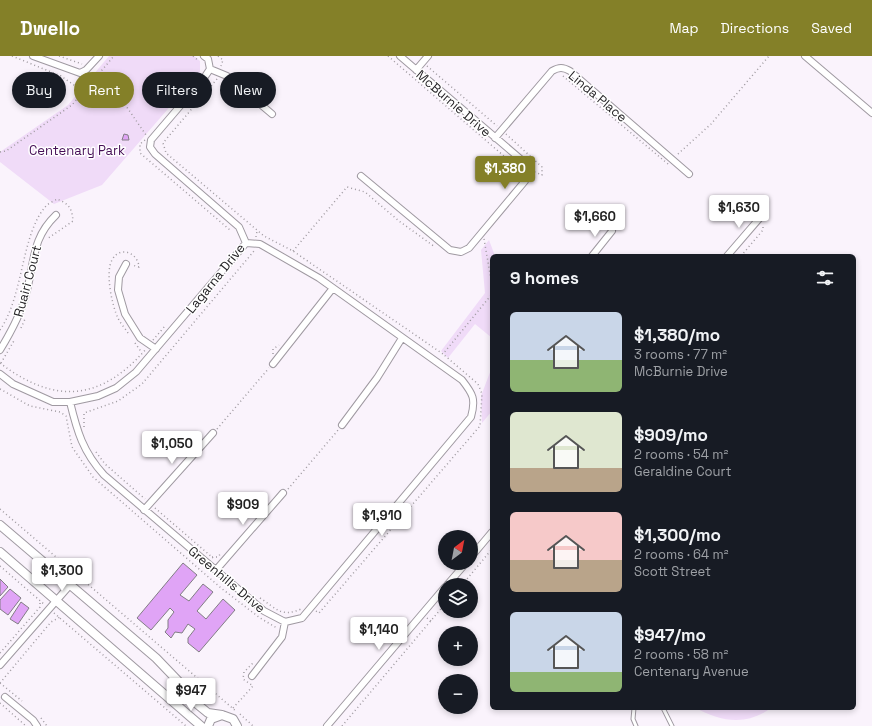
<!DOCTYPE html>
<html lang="en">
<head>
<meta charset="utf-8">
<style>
	:root { --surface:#171b24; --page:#20242c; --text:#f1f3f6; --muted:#9ea1a6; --accent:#848028 }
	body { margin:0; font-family:"Space Grotesk",sans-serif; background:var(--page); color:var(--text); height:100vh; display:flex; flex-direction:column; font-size:15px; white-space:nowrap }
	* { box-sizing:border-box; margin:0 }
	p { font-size:13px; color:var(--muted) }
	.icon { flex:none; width:22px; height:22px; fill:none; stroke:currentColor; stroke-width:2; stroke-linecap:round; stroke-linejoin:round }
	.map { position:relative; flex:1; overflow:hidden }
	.sheet { position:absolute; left:490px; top:198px; width:366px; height:456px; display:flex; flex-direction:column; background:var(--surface); border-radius:6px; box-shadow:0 2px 6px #0003 }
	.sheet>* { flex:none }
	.hud { position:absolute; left:12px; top:16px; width:380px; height:36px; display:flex; gap:8px }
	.needle { width:26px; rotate:32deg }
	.fabs { position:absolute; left:438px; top:474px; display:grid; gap:8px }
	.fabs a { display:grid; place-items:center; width:40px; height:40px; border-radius:50%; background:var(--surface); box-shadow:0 2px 6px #0003; font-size:20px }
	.price { position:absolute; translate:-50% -34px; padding:0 9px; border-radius:4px; background:#fff; color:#222; font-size:13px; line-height:26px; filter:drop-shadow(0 1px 2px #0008) }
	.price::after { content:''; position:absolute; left:50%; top:24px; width:12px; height:9px; margin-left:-6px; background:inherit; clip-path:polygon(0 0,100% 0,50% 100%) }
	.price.active { background:var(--accent); color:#fff }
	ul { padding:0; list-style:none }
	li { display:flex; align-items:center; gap:12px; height:100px; padding:0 20px }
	li span { display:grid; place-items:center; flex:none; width:112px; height:80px; border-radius:6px; color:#555 }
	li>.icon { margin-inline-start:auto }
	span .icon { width:48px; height:48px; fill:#fffc; stroke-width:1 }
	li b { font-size:17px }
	h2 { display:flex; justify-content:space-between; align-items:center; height:48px; padding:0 20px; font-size:17px }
	.pill { padding:0 14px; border-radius:18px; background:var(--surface); box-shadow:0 2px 6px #0003; font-size:14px; line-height:36px }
	.pill.active { background:var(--accent); color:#fff }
	header { display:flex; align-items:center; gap:24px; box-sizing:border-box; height:56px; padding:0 20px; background:var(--accent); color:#fff }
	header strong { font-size:19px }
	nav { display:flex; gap:22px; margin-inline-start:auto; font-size:14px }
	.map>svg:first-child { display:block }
	.green { fill:#f0dbf8 }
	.building { fill:#e0a4f6; stroke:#827d85 }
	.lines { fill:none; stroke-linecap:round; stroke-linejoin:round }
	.service-casing { stroke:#9f99a1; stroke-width:5 }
	.minor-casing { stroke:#9f99a1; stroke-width:8 }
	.tertiary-casing { stroke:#9f99a1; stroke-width:10 }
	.path { stroke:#a09ba1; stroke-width:1.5; stroke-dasharray:1 3; stroke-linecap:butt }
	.service { stroke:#fff; stroke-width:3 }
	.minor { stroke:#fff; stroke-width:6 }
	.tertiary { stroke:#fff; stroke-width:8 }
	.labels { text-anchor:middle; stroke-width:3; stroke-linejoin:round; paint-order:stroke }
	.street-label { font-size:13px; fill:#262427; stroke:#fff }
	.park-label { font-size:13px; fill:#460f57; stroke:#fff }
</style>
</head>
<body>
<header>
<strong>Dwello</strong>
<nav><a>Map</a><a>Directions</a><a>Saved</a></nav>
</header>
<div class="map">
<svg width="872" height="670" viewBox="0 0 872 670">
	<rect width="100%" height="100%" fill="#faf3fc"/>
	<path class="green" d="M109,0h85l6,5v11l-98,113 -48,19 -54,-42v-10l68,-47z
		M489,184l6,16h-3v82l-17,-14 -27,34 -7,-7 44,-58 -4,-43z
		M492,311v44l-10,12 -1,-27z
		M696,652h75c-24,18 -50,14 -75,0z"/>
	<path class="building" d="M124,78l4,1 1,5h-7z
		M183,507l14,12 -17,20 9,6 14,-17 10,8 -16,19 9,8 17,-20 12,11 -36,42 -11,-9v-5l7,-9 -7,-5 -6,9 -7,-1 -4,6 -6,-6 3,-4v-8l6,-8 -4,-4 -19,22 -14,-12z
		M0,523l8,8 -8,9z
		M10,533l11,9 -13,17 -8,-6v-9z
		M21,546l8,6 -11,16 -8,-5z"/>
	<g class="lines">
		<g class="service-casing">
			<path id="service" d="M634,652l-1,11 3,7
				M663,652l9,18"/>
		</g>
		<g class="minor-casing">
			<path id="minor" d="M33,0l47,17 6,-3 13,-14
				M805,0l67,57
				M210,13l17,7 45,38
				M416,14l12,-14
				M495,82l57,-67c7,-4 11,-4 18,0l119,103
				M361,120l89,74 11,2 8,-4 56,-67 4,-11 -5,-8 -124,-106
				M592,200l20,-25
				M727,200l37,-43
				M126,208l-7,13 -1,13 7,24 15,24 16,11
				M0,294c11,-18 21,-36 26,-56 9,-32 5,-55 30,-79
				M273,308l60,-76
				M0,318l13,10 40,18h17l28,-6 18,-8 20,-16 110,-129 -7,-16 -84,-73 -5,-7 1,-7 53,-62 6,-9 -2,-10 -4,-3
				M70,346c7,29 13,50 34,73l160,136 21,11 17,-4 169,-201c5,-18 2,-23 -9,-37l-143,-102 -59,-34 -14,-1
				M342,369l35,-47 25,-40
				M144,454l69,-77
				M471,501l21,-25
				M216,514l67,-77
				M447,529l19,-22
				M0,609l70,-80
				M252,620l30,-39 3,-15
				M5,641l28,23 4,6
				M327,670l118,-139"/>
		</g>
		<g class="tertiary-casing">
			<path id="tertiary" d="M0,469l156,133 24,25 17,21 11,9 14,2
				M0,496l201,174
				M208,670l3,-7 11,-4 11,4 4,7"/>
		</g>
		<path class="path" d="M12,0l49,20 26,18 37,9 22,32
			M59,0l23,8
			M193,0l6,5
			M218,0l5,4 -2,6
			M388,0l131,113 2,5
			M427,10l70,60
			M563,20l105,88
			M217,23l-54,64 3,10 98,83 29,15 150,103 49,-60
			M506,78l36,33v8l-7,-3
			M145,84l-5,4v9l90,77
			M0,96l6,-1 66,-46 42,-49
			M678,98l33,-30 58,-68
			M256,181l1,-6
			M484,183l8,46
			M293,195l54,-64 18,5 34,29 36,26
			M741,200l22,-26v-6
			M21,272l4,-9
			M0,274c24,-35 21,-96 46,-124 3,-3 8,-5 11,-7 12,5 15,9 16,22l-26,18
			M128,277c-3,-5 -8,-10 -10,-15 -6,-12 -13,-46 -6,-58 8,-15 26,-7 27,7l-7,-2
			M153,284l12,-14
			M135,287l7,10
			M273,298v-5l6,-4
			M0,307c55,42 101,38 146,-14
			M1,307l14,-24
			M0,333l30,17 30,6 6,4 6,31 21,30 128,111 39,30 17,10
			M84,371v-14l34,-12 24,-17 112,-133
			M217,373l52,-61
			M96,396l9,12 40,35
			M288,433l51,-60
			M155,452l58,50
			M0,453l237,203
			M212,501h6l3,-4
			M0,510l45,39
			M462,529l30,-36
			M260,542c16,10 21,20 41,11
			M316,555l3,2 161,-187 2,-32 -4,-10 -35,-30
			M54,557l132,113
			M427,562l4,3
			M0,597l40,-46v-7
			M0,627l51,-61 9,-5
			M0,627l22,18
			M0,647l26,23
			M233,652l20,-22 -10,-7 1,-7 9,-9
			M240,658l13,12
			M41,662l6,8
			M342,670l103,-122"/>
		<use href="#service" class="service"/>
		<use href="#minor" class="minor"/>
		<use href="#tertiary" class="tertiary"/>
	</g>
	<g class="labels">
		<g class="street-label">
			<text transform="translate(598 40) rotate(40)" y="5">Linda Place</text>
			<text transform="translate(454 47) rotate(41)" y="5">McBurnie Drive</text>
			<text transform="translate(215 222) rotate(-51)" y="5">Lagarna Drive</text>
			<text transform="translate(27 225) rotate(-75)" y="5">Ruairi Court</text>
			<text transform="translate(227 523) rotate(40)" y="5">Greenhills Drive</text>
		</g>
		<g class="park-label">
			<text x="77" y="99">Centenary Park</text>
		</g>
	</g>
</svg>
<div class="fabs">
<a><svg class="needle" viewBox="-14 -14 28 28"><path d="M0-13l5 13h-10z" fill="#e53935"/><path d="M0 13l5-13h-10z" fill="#9ea1a6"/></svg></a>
<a><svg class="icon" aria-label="layers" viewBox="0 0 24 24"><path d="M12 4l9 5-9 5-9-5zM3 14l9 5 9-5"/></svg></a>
<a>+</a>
<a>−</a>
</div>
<b class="price active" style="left:505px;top:134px">$1,380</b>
<b class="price" style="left:739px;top:173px">$1,630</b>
<b class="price" style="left:595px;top:182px">$1,660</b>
<b class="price" style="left:172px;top:409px">$1,050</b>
<b class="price" style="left:243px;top:470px">$909</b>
<b class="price" style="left:382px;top:481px">$1,910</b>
<b class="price" style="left:62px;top:536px">$1,300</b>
<b class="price" style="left:379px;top:595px">$1,140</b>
<b class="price" style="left:191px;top:656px">$947</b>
<div class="hud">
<a class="pill">Buy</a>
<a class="pill active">Rent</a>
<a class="pill">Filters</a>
<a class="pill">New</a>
</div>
<section class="sheet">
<h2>9 homes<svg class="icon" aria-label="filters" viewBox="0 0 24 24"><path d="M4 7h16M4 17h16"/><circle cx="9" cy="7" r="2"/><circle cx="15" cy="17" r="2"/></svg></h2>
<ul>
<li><span style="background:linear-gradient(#c9d6e8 60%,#8fb573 0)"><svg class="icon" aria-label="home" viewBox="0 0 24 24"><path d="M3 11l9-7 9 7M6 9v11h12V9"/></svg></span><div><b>$1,380/mo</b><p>3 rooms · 77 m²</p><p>McBurnie Drive</p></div></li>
<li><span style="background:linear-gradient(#dfe7d0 70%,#b9a48a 0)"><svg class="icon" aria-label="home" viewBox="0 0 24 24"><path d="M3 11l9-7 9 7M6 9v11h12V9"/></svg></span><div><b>$909/mo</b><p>2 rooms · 54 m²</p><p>Geraldine Court</p></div></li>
<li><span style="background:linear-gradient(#f6c9c9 60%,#b9a48a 0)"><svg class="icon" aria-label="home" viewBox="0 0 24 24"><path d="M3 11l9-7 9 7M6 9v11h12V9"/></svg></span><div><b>$1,300/mo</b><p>2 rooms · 64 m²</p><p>Scott Street</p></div></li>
<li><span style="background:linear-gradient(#c9d6e8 75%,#8fb573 0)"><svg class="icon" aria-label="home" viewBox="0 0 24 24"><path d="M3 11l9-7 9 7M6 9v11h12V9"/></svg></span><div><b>$947/mo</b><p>2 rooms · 58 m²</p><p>Centenary Avenue</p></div></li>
</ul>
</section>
</div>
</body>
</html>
